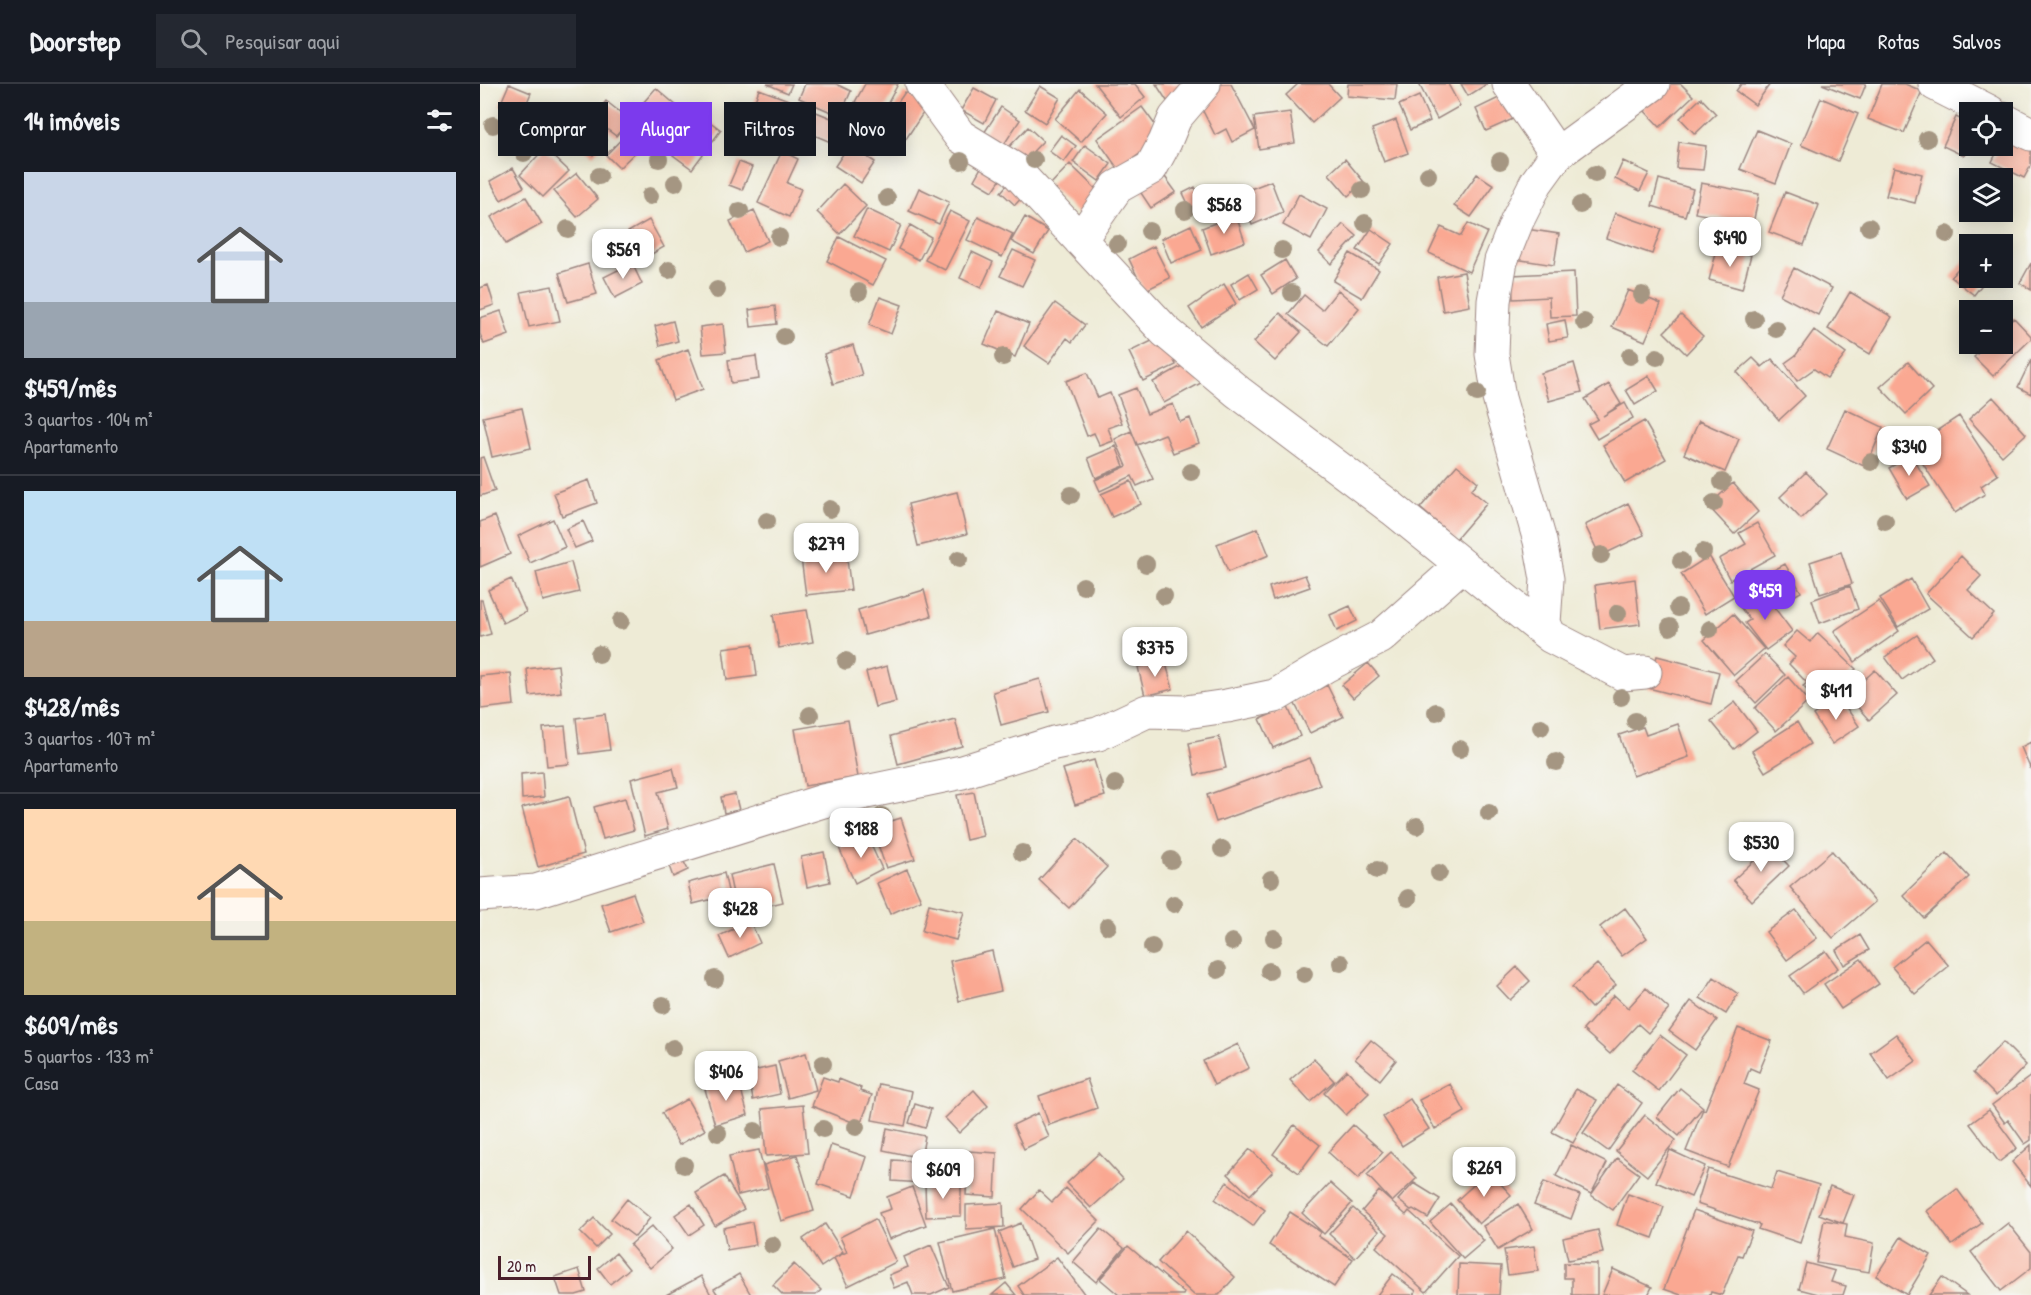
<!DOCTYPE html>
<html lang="pt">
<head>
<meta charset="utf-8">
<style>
	:root { --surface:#171b24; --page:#242831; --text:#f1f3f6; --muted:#9ea1a6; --line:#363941; --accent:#7c3aed }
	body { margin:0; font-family:"Patrick Hand",sans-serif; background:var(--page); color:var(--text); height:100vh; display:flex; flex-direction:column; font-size:22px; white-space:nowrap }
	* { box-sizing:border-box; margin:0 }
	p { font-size:20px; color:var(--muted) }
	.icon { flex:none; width:33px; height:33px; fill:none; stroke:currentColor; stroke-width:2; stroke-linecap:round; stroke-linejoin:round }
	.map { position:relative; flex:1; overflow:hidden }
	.sheet { display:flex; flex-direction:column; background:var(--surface); width:480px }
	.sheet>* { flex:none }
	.banner { position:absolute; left:18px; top:18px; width:570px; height:54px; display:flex; gap:12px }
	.buttons { position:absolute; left:1479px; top:18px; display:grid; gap:12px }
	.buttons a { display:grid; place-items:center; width:54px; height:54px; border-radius:0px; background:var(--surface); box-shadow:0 3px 15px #0003; font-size:30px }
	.scale { position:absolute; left:18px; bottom:15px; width:93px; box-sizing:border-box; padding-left:6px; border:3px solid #4a1f2b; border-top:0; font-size:16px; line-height:21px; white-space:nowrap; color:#4a1f2b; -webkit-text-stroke:4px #f6f6f2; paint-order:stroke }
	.price { position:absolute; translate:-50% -51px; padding:0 14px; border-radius:12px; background:#fff; color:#222; font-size:20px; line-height:39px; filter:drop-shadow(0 2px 3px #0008) }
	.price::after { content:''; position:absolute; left:50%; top:36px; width:18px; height:14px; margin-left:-9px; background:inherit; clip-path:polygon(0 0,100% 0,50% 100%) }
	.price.selected { background:var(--accent); color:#fff }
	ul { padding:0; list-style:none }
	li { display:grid; align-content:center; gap:12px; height:318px; padding:0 24px }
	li+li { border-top:2px solid var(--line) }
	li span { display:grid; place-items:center; height:186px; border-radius:0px; color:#555 }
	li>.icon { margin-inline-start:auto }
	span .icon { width:108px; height:108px; fill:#fffc; stroke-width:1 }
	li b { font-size:26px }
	h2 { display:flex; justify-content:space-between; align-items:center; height:72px; padding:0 24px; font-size:26px }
	.tag { padding:0 21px; border-radius:0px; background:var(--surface); box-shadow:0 3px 15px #0003; font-size:21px; line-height:54px }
	.tag.selected { background:var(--accent); color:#fff }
	header { display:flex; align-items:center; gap:36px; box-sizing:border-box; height:84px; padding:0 30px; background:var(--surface); border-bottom:2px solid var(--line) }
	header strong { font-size:28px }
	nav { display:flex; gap:33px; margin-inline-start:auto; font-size:21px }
	.search { width:420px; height:54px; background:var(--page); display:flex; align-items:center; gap:15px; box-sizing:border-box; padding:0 21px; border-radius:0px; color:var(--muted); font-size:22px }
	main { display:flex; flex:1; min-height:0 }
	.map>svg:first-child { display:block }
	.building { fill:#faa892 }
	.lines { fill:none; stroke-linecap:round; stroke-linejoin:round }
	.street-casing { stroke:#9c8580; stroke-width:35 }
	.street { stroke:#fff; stroke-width:33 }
	.tree { fill:#a59682 }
</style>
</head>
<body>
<header>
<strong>Doorstep</strong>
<div class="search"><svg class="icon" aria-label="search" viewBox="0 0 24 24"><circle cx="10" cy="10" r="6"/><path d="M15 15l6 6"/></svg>Pesquisar aqui</div>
<nav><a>Mapa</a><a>Rotas</a><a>Salvos</a></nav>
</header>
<main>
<section class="sheet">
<h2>14 imóveis<svg class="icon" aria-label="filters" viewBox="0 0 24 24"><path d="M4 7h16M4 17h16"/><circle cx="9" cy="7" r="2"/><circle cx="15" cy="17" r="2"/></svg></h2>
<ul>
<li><span style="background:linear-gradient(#c9d6e8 70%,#9aa5b1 0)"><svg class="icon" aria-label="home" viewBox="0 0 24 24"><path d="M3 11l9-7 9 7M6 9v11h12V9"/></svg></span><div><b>$459/mês</b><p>3 quartos · 104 m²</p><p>Apartamento</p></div></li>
<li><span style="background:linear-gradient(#bfe0f5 70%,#b9a48a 0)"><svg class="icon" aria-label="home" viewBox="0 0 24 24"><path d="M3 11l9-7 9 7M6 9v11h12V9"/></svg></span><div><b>$428/mês</b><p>3 quartos · 107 m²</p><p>Apartamento</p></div></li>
<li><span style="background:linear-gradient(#ffd9b3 60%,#c2b280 0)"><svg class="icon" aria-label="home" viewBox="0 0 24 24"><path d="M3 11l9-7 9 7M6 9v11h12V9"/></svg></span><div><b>$609/mês</b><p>5 quartos · 133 m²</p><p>Casa</p></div></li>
</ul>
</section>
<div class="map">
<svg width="1551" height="1211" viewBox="0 0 1551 1211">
	<rect width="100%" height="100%" fill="#f6f6f2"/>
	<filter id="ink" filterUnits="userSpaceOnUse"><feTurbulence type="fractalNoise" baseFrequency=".0167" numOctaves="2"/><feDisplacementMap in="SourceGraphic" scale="12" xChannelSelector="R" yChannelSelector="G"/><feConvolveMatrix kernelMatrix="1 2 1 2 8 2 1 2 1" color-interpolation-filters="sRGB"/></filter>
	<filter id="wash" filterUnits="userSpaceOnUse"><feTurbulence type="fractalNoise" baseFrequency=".008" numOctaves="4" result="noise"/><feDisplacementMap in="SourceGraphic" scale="24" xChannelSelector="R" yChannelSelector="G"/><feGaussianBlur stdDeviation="1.35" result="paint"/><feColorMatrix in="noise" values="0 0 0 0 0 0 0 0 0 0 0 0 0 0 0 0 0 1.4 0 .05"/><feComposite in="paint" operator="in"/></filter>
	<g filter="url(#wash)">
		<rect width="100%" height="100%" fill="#eeebd6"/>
		<g id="blocks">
			<path class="building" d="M29,0l22,9 -9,21 -22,-9z
				M287,0h25l-4,9z
				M325,0h31l15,7 -11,25 -41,-18z
				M385,0h33l-17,32 -26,-14z
				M615,0h40l10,13 -24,20z
				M676,0h30l2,4 -21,13z
				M741,0h10l24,46 -23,12 -6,-13 -11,6 -19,-38z
				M818,0h30l12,13 -28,26 -26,-28z
				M868,0h49l-2,16 -48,-4z
				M939,0h29l12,22 -23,13z
				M981,0h26l-19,12z
				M1187,0h14l12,12 -33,31 -18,-19z
				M1261,0h29l-15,21 -19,-14z
				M1342,0h44l-6,15z
				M1402,0h23l17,7 -18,42 -36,-14z
				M560,2l20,12 -15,25 -20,-13z
				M176,4l21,18 -19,24 -22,-19z
				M494,4l22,12 -12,23 -23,-13z
				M279,5l32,12 -6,15 -31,-12z
				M600,5l27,24 -26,29 -26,-23z
				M425,8l22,15 -25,38 -23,-15z
				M1029,9l11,23 -34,15 -10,-22z
				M939,12l11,25 -20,9 -11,-25z
				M1221,14l15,16 -21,20 -15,-16z
				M1341,14l37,16 -20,47 -37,-16z
				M126,17l24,19 -14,16 -24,-18z
				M319,21l42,17 -8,21 -19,-8 -7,18 -24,-10z
				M266,22l36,16 -15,31 -35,-16z
				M521,23l19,13 -17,26 -19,-13z
				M662,23l22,30 -46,32 -21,-30z
				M810,28l5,31 -36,6 -5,-32z
				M93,30l33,26 -13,15 -32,-26z
				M222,32l19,14 -29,39 -19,-14z
				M1476,33l14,7v21l-6,11 -21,-10z
				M916,36l12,33 -24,9 -12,-33z
				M157,39l14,14 -32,31 -13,-13z
				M188,43l10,16 -12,7 -9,-15z
				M548,43l15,14 -23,24 -14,-15z
				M1277,46l34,14 -15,39 -36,-14z
				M1526,50l25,13v18l-7,13 -32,-16 8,-16h2z
				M581,51l15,11 -12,16 -15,-11z
				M1199,58l27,4 -3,24 -27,-2z
				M369,61l26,17 -14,21 -26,-17z
				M605,61l26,19 -12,17 -26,-19z
				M65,64l24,23 -26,26 -23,-22z
				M302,67l16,8 -11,24 14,6 -12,28 -31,-14z
				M865,75l19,23 -16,14 -19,-22z
				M1143,77l26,12 -9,18 -25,-12z
				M259,78l13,5 -10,23 -13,-5z
				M503,80l20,12 -10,15 -19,-11z
				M590,80l29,28 -21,22 -29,-28z
				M1414,83l28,7 -7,29 -29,-7z
				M33,84l11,19 -23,13 -11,-19z
				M97,89l21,26 -21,18 -23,-26z
				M683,90l13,18 -25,16 -12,-18z
				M997,90l17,11 -23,32 -17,-11z
				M1179,95l34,10 -8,27 -33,-10z
				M531,96l15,13 -11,12 -14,-13z
				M791,97l12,31 -31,13 -12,-32z
				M1221,99l58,11 -6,30 -58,-11z
				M363,100l23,22 -26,28 -23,-22z
				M715,103l9,19 -12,6 -9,-19z
				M439,104l30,14 -10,22 -30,-13z
				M1305,108l34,13 -15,40 -35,-13z
				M819,110l28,15 -16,31 -28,-15z
				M46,113l16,27 -36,20 -15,-27z
				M387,125l34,16 -12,27 -35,-16z
				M274,126l14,31 -24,11 -14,-31z
				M470,127l20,10 -25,49 -20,-10z
				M1135,129l46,16 -9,25 -46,-16z
				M756,131l9,27 -34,12 -9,-26z
				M498,133l35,17 -11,23 -35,-17z
				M545,133l23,14 -14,23 -23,-13z
				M169,136l15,27 -21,12 -15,-27z
				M988,139l19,9 -18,40 -40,-19 12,-26 20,9z
				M863,140l14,12 -26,28 -12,-12z
				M430,141l21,12 -12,23 -21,-11z
				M711,141l11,25 -31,13 -10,-24z
				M1039,144l40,6 -5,31 -39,-6z
				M891,145l22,15 -14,20 -22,-14z
				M359,153l47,24 -13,24 -46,-24z
				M674,162l16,32 -26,13 -15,-32z
				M1238,162l33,9 -9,34 -33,-9z
				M533,166l22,10 -13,26 -22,-10z
				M492,168l21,10 -12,26 -21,-10z
				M870,169l29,17 -17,28 -29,-17z
				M1490,170v24h17l-13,17 -23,-18z
				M805,176l11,19 -23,15 -12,-19z
				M152,179l10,21 -27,14 -11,-21z
				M1551,179v27l-11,-7z
				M108,180l9,30 -29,8 -9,-29z
				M1314,184l38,20 -14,27 -38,-20z
				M984,188l6,34 -27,5 -6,-34z
				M1094,188l2,44 -26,1 -1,-20 -36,2 -1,-24z
				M769,189l9,16 -18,11 -9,-16z
				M744,200l12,20 -35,23 -12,-19z
				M8,201l6,20 -14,5v-22z
				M72,202l8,35 -31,6 -8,-35z
				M858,206l21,18 -31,38 -40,-32 16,-19 18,15z
				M1148,206l33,14 -16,37 -33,-14z
				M1370,208l42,25 -22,37 -42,-25z
				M400,213l22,8 -11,29 -22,-9z
				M575,219l30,22 -13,17 -5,-4 -18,25 -25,-17z
				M295,222l2,18 -26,3 -2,-17z
				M21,227l8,24 -25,9 -4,-10v-16z
				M518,227l31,13 -14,33 -31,-13z
				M800,229l21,19 -26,29 -21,-19z
				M1201,231l22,21 -17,18 -22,-22z
				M1534,234l17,18v3l-38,37 -19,-19 14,-13h14v-15z
				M1085,236l3,18 -19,3 -3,-17z
				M193,237l5,20 -18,5 -5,-20z
				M243,240l3,28 -23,2 -3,-27z
				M1334,246l32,24 -19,24 -13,-9 -17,12 -12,-18 11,-8z
				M682,252l14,29 -33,16 -14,-29z
				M373,261l9,30 -29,9 -9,-30z
				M208,265l15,40 -30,11 -14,-40z
				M276,272l3,23 -28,4 -3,-23z
				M1273,274l9,9 10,-8 33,37 -26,24 -42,-48z
				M1551,276v34l-13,-7z
				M709,278l12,21 -37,20 -11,-21z
				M1428,278l24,27 -26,25 -26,-27z
				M1094,279l8,29 -33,9 -8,-28z
				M607,289l11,25 12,-5 12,30 -14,5 5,13 -13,5 -6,-13 -7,3 -21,-55z
				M1169,292l9,15 -23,14 -9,-15z
				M1129,300l12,20 -18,12 22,-13 8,15 -36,21 -9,-15 10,-5 -13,-20z
				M656,304l11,26 26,-10 7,18 10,-4 9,25 -26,10 -8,-19 -28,11 -19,-50z
				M1513,313l33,37 -24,22 -33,-37z
				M42,324l9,40 -39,9 -9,-40z
				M1365,325l38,18 -17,40 -39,-18z
				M1479,332l39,59 -17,11 4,8 -30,19 -43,-66z
				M1164,337l22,38 -41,24 -22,-38z
				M1219,337l40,18 -14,33 -41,-18z
				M651,347l22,48 -16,7 -5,-10 -32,15 -5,-11 32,-14 -12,-27z
				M636,362l8,20 -28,12 -8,-20z
				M1431,371l19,31 -23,13 -18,-31z
				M3,373l12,34 -15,5v-38z
				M977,381l21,17 -7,8 16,13 -31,36 -36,-31z
				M1326,388l21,22 -26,25 -21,-22z
				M109,396l8,23 -35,13 -8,-23z
				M651,397l10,23 -29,13 -11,-23z
				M1253,399l25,29 -24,22 -26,-28z
				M477,408l10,42 -49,12 -10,-42z
				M1148,419l16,32 -44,21 -15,-31z
				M15,432l15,38 -30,13v-45z
				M73,435l12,28 -35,16 -12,-27z
				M103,437l9,20 -17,7 -9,-19z
				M1277,439l18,32 -45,25 -11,-21 27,-15 -7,-11z
				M778,444l11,27 -41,17 -11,-28z
				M366,468l5,38 -45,5 -5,-37z
				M1361,468l11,32 -32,10 -10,-32z
				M1229,472l25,40 -29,18 -24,-40z
				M1481,472l20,20 -13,14 26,24 -21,23 -47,-43z
				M91,478l8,30 -36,9 -7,-29z
				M1305,480l16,28 -23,13 -17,-28z
				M825,491l5,12 -37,13 -4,-13z
				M31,495l15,33 -23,11 -15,-33z
				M1155,495l5,45 -40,5 -5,-44z
				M1431,495l17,30 -30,18 -18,-29z
				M1370,502l8,23 -38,14 -8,-23z
				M444,506l7,26 -66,19 -7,-25z
				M1282,507l30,40 -26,19 -21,-27 5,-3 -10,-13z
				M0,516h2l9,34 -11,3z
				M1399,517l20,30 -44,31 -21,-31z
				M870,522l7,15 -20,10 -7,-16z
				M327,526l6,32 -34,6 -6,-33z
				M1253,530l31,35 -30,26 -30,-35z
				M1317,547l13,11 8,-9 38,36 -35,35 -18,-18 4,-3 -18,-19 6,-7 -12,-11z
				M1437,551l16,23 -31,22 -17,-23z
				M273,560l4,32 -30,4 -4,-32z
				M1285,570l20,21 -29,28 -20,-22z
				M1177,572l62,16 -8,32 -63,-16z
				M685,576l8,29 -28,7 -7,-29z
				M888,579l11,13 -26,22 -11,-13z
				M78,581l3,27 -31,4 -3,-27z
				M407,582l9,36 -21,5 -9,-35z
				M1395,586l22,25 -28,25 -22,-25z
				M31,589l3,32 -33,4 -1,-33z
				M1308,593l21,24 -33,30 -21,-23z
				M560,595l9,33 -48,13 -8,-33z
				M847,601l16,32 -33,16 -16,-31z
				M1359,613l20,29 -27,18 -19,-29z
				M1255,618l22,29 -23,18 -23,-28z
				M808,623l12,29 -27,12 -13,-29z
				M125,630l5,36 -30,4 -4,-36z
				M475,635l7,27 -64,18 -7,-28z
				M368,636l10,57 -53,9 -10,-57z
				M1317,638l13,22 -45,28 -13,-21z
				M1198,640l11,33 -56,19 -14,-41 24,-8 3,8z
				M85,642l4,38 -22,2 -4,-38z
				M739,653l7,31 -31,7 -6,-32z
				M1551,658v28l-10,-23z
				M830,674l10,27 -104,37 -9,-27z
				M614,676l11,36 -30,9 -12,-36z
				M193,684l5,19 -20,5 10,37 -23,7 -14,-57z
				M62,688l2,25 -22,2 -1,-25z
				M494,708l9,44 -17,4 -9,-45z
				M255,710l4,16 -15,3 -3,-16z
				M89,712l15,58 -46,13 -16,-59z
				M145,714l9,32 -31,9 -9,-32z
				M421,734l14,41 -29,9 -14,-41z
				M387,752l15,33 -27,14 -16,-35z
				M597,755l30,28 -38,41 -30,-28z
				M1290,762l19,20 -37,35 -19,-21z
				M1352,767l43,51 -42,36 -43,-51z
				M344,768l6,30 -23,5 -6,-30z
				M1467,769l22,24 -45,41 -21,-23z
				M203,776l5,10 -15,7 -4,-11z
				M294,780l9,38 -46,11 -8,-38z
				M427,785l14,31 -31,14 -13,-31z
				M244,789l5,22 -36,9 -5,-21z
				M153,809l10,28 -32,11 -10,-28z
				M449,820l35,8 -8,28 -34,-9z
				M1145,824l22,30 -25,18 -22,-29z
				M1316,826l21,28 -30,22 -21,-28z
				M270,837l10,22 -31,15 -10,-22z
				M1380,851l9,15 -25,15 -8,-15z
				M1446,855l23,27 -34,28 -23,-27z
				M512,867l9,40 -42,10 -9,-40z
				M1346,867l12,17 -35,25 -13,-17z
				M1381,875l18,25 -38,25 -17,-25z
				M1117,880l19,21 -25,23 -19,-21z
				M1037,883l13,14 -20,19 -13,-14z
				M1234,893l24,17 -12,20 -26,-16z
				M1166,904l23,21 -21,24 -10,-9 -28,30 -27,-24 31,-35 14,13z
				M1211,917l26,19 -22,30 -26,-19z
				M1258,944l34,13 -13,31 -9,-4 -6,16 15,6 -31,77 -42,-16 17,-42 2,1z
				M1416,950l20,27 -27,19 -19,-27z
				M1180,951l26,20 -27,36 -27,-21z
				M891,956l25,20 -16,20 -25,-21z
				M1523,958l23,23 -30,31 -23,-23z
				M758,960l11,24 -35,17 -11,-24z
				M326,969l10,37 -28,8 -10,-37z
				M834,975l20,22 -24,21 -20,-22z
				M295,982l5,28 -27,6 -5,-28z
				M867,986l22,23 -23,22 -22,-22z
				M1551,992v64l-6,4 -17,-24 -3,3 -13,-18z
				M343,993l15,5 1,-3 22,9 -1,3 12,4 -12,30 -48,-19z
				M258,995l10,36 -33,10 -10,-36z
				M607,995l10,29 -48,17 -10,-29z
				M399,1000l33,7 -7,35 -33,-6z
				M970,1000l15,28 -30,17 -16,-29z
				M1137,1001l25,18 -34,48 -25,-18z
				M1200,1004l23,19 -24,29 -22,-19z
				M1096,1005l21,11 -24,43 -21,-11z
				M494,1006l14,16 -29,27 -14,-15z
				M207,1015l18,31 -26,15 -17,-32z
				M930,1015l19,30 -27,17 -19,-29z
				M435,1020l16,5 -6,19 -16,-5z
				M323,1021l5,48 -42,3 -4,-47z
				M1509,1026l28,38 -18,14 -29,-38z
				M558,1029l11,24 -25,12 -11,-24z
				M1165,1031l31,25 -29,36 -31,-25z
				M814,1041l26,20 -21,28 -26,-19z
				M873,1041l30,27 -25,27 -30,-27z
				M407,1044l38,8 -4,22 -38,-8z
				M351,1061l36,12 -13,39 -36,-12z
				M1091,1061l36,18 -16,31 -35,-18z
				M1551,1061v41l-19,-24z
				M770,1065l23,22 -23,24 -22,-21z
				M279,1066l9,38 -30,7 -9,-39z
				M1190,1066l35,16 -14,31 -35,-15z
				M488,1067l29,2 -2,44 -29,-2z
				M911,1068l26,26 -25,24 -25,-27z
				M619,1069l24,26 -32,29 -24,-25z
				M317,1071l17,56 -33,10 -17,-56z
				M444,1073h39v22l-39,-1z
				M1137,1074l22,16 -26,36 -22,-15z
				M413,1076l30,2 -1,21 -30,-2z
				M1228,1085l63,20 6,-17 42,13 -19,58 -42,-14 2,-4 -63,-21z
				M1009,1087l22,24 -32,29 -22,-24z
				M244,1092l20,33 -29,17 -19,-33z
				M747,1098l38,28 -12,16 -38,-27z
				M1064,1098l36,13 -9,24 -37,-14z
				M445,1099h36v33l-35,1z
				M850,1099l22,20 -28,31 -22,-21z
				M934,1099l26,16 -12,19 -15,-9 -2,1 -13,-10z
				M1350,1102l24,9 -11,28 -24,-9z
				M432,1103l14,38 -37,14 -10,-26 12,-4 -4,-12z
				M586,1104l33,33 -31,32 -46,-44 17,-19 13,12z
				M1477,1105l25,34 -30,22 -25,-34z
				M899,1107l27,24 3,-4 49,45 -32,36 -50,-45 12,-13 -26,-23z
				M1148,1110l36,13 -11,31 -36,-13z
				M147,1115l23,19 -15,19 -24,-18z
				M523,1119l1,24 -38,2v-24z
				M211,1120l13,21 -15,10 -14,-20z
				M971,1120l33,37 -21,18 -33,-37z
				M1038,1120l15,25 -35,21 -15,-24z
				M873,1124l26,23 -24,27 -26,-24z
				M1214,1126l58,21 -10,25 -4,-1 -16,40 -11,-3 -1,3h-29l-17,-6z
				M810,1128l31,20 -3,4 35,23 -19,28 -65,-42z
				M114,1134l16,16 -14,14 -16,-16z
				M395,1135l21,43 -48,24 -14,-28 13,-6 -7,-15z
				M1344,1136l23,4 -2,13 29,6 -5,29 -53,-9z
				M272,1138l4,23 -29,5 -4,-22z
				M541,1139l13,36 -21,8 -14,-35z
				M1528,1139l23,29v16l-30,23 -30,-39z
				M345,1140l18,28 -22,15 -18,-28z
				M172,1142l20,23 -22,19 -20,-23z
				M515,1145l11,50 -54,12 -12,-49z
				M621,1145l23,19 -28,34 -23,-20z
				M1118,1146l5,23 -35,7 -5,-22z
				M706,1147l49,46 -16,18h-25l-36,-33z
				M1421,1153l30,18 -24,40 -31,-19z
				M451,1161l18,42 -18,8h-18l-5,-13 -14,6 -5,-13 19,-8 -4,-10z
				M648,1162l56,47 -1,2h-64l-19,-16z
				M1054,1162l4,25 -30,4 -4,-25z
				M136,1169l13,16 -19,15 -12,-16z
				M577,1173l28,38h-61l-6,-9z
				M1084,1179l33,1v31h-25v-17h-8z
				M1326,1179l29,8 -4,11 15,4 -3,9h-21l-23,-6z
				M314,1180l27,26 -5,5h-33l-10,-10z
				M979,1180l42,2 -2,29h-41z
				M99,1185l7,23 -10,3h-15l-6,-18z
				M1133,1185l39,18 -4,8h-46z
				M259,1190l12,21h-33l-4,-6z
				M913,1190l23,17 -3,4h-36z
				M221,1192l10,19h-45z
				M1462,1193l25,18h-38z
				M526,1199l10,12h-24z"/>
		</g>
	</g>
	<g filter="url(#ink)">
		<use href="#blocks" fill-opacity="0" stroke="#9c8580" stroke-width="1.5"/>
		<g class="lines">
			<g class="street-casing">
				<path id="street" d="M442,0l38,52 54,33 151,162 73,61 155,117 157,127 73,38 22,-2
					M1029,0l48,70
					M1455,0l55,28
					M1522,35l29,15
					M600,156l37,-53 34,-19 14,-26 10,-24 29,-34
					M1070,552l-6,-13 3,-44 -7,-38 -41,-143 -7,-44 2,-53 7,-40 16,-40 19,-38 21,-29 96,-70
					M0,811l56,-4 287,-90 139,-29 92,-29 44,-9 49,-23 39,1 41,-6 48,-10 50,-30 56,-29 81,-72"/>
			</g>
			<use href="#street" class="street"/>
		</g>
		<g class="tree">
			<circle cx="13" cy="41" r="9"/>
			<circle cx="380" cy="45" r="9"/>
			<circle cx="1447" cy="55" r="9"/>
			<circle cx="44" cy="69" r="9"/>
			<circle cx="179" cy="75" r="9"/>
			<circle cx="554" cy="76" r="9"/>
			<circle cx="481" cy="77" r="9"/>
			<circle cx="1020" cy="77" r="9"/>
			<circle cx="1115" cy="90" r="9"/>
			<circle cx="948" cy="91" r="9"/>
			<circle cx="119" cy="92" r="9"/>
			<circle cx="195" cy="99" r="9"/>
			<circle cx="882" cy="106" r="9"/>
			<circle cx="170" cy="112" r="9"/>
			<circle cx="407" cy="114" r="9"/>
			<circle cx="1100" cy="121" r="9"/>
			<circle cx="705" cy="126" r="9"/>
			<circle cx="260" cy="127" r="9"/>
			<circle cx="885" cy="139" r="9"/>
			<circle cx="1389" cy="143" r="9"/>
			<circle cx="88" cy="145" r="9"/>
			<circle cx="669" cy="147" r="9"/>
			<circle cx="1467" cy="150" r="9"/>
			<circle cx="299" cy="153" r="9"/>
			<circle cx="637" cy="160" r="9"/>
			<circle cx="802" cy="166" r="9"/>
			<circle cx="189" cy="186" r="9"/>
			<circle cx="237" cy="206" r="9"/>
			<circle cx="379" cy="208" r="9"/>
			<circle cx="812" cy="209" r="9"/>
			<circle cx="1162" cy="211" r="9"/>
			<circle cx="1274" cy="235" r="9"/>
			<circle cx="1104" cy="238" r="9"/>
			<circle cx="1296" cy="245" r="9"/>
			<circle cx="304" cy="253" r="9"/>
			<circle cx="1150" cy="272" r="9"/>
			<circle cx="523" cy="273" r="9"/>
			<circle cx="1177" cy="273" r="9"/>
			<circle cx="997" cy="309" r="9"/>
			<circle cx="1391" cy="378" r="9"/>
			<circle cx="711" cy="388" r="9"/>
			<circle cx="1242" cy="398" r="9"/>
			<circle cx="591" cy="411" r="9"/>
			<circle cx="1234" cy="419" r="9"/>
			<circle cx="350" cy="425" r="9"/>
			<circle cx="287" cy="437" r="9"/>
			<circle cx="1405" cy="437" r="9"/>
			<circle cx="1223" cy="468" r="9"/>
			<circle cx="1121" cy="471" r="9"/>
			<circle cx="479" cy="475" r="9"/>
			<circle cx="1201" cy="477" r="9"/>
			<circle cx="666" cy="480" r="9"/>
			<circle cx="603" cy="502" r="9"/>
			<circle cx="684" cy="512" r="9"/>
			<circle cx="1198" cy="524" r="9"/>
			<circle cx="1138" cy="529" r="9"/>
			<circle cx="141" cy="537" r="9"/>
			<circle cx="1190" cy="543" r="9"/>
			<circle cx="1230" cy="545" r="9"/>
			<circle cx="119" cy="570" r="9"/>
			<circle cx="366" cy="577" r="9"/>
			<circle cx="1141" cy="613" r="9"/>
			<circle cx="956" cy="628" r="9"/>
			<circle cx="330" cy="631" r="9"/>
			<circle cx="1155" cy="637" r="9"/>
			<circle cx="1061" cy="643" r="9"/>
			<circle cx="980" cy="665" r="9"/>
			<circle cx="1076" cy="678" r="9"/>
			<circle cx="635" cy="700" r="9"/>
			<circle cx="1009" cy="729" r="9"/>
			<circle cx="402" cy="732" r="9"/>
			<circle cx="937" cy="742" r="9"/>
			<circle cx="742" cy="765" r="9"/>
			<circle cx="542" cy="769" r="9"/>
			<circle cx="691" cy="776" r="9"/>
			<circle cx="897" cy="786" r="9"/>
			<circle cx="959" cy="789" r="9"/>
			<circle cx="791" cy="795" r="9"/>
			<circle cx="928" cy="814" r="9"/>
			<circle cx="694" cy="820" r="9"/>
			<circle cx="628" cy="842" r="9"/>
			<circle cx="794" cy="854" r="9"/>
			<circle cx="752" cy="858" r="9"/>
			<circle cx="672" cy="863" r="9"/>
			<circle cx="861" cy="879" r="9"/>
			<circle cx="738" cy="886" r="9"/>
			<circle cx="789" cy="887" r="9"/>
			<circle cx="824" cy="890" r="9"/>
			<circle cx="235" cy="895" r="9"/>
			<circle cx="183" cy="921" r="9"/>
			<circle cx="193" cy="964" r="9"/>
			<circle cx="343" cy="980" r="9"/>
			<circle cx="376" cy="1043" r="9"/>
			<circle cx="343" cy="1045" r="9"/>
			<circle cx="275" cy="1047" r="9"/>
			<circle cx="238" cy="1049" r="9"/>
			<circle cx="204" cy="1081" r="9"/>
			<circle cx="292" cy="1161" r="9"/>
		</g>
	</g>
</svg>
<div class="buttons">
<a><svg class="icon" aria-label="locate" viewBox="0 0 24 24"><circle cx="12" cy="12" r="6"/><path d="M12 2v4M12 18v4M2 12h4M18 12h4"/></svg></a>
<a><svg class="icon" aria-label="layers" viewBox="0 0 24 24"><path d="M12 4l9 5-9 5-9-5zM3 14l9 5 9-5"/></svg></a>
<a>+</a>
<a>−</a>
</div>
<div class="scale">20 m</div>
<b class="price" style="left:744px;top:151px">$568</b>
<b class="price" style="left:1250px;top:184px">$490</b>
<b class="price" style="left:143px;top:196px">$569</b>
<b class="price" style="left:1429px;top:393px">$340</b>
<b class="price" style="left:346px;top:490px">$279</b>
<b class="price selected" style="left:1285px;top:537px">$459</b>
<b class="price" style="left:675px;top:594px">$375</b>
<b class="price" style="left:1356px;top:637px">$411</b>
<b class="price" style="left:381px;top:775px">$188</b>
<b class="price" style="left:1281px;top:789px">$530</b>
<b class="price" style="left:260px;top:855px">$428</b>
<b class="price" style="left:246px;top:1018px">$406</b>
<b class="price" style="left:1004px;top:1114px">$269</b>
<b class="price" style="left:463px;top:1116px">$609</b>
<div class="banner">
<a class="tag">Comprar</a>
<a class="tag selected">Alugar</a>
<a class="tag">Filtros</a>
<a class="tag">Novo</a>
</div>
</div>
</main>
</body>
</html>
